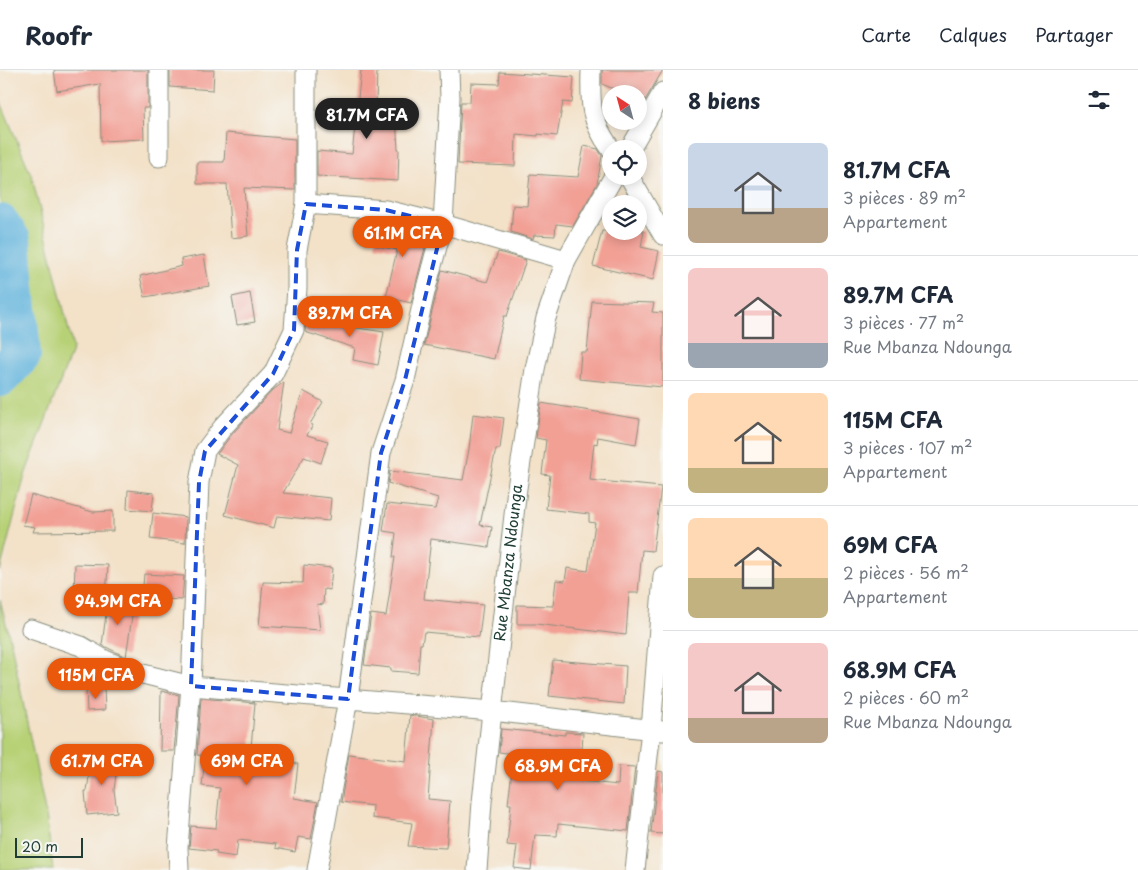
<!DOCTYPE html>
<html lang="fr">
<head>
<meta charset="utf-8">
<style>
	:root { --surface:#fff; --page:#f6f6f7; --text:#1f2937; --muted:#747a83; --line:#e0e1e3; --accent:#ea580c }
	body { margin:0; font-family:"Playpen Sans",sans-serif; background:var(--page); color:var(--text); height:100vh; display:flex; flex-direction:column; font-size:19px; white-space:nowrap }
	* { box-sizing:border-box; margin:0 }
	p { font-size:16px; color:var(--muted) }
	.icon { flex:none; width:28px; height:28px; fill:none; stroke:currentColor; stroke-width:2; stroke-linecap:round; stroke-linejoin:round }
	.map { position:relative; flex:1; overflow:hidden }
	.side { display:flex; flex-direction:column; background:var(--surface); width:475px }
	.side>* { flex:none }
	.needle { width:32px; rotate:324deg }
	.buttons { position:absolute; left:602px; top:15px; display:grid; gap:10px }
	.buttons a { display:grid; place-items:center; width:45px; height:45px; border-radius:50%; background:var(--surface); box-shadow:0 2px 12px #0003; font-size:25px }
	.scale { position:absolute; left:15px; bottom:12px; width:68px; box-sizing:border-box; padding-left:5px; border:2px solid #1f3d34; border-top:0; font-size:14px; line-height:18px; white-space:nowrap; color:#1f3d34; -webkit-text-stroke:4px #f6f6f2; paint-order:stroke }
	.price { position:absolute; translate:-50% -42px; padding:0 11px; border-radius:18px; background:var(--accent); color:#fff; font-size:16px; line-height:32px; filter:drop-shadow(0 1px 2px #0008) }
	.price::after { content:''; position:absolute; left:50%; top:30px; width:15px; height:11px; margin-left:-8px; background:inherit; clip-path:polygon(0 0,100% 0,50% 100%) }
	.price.on { background:#222; color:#fff }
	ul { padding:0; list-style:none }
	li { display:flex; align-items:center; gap:15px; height:125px; padding:0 25px }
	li+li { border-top:1px solid var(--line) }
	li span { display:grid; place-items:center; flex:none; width:140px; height:100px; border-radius:8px; color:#555 }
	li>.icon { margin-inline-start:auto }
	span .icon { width:60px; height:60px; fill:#fffc; stroke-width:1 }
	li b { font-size:21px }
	h2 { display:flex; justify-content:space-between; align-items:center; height:60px; padding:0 25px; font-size:21px }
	header { display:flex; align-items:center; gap:30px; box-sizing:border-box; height:70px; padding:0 25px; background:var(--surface); border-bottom:1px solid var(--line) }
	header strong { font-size:24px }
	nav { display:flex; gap:28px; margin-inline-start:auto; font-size:18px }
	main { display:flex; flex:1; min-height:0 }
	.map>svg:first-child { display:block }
	.green { fill:#b7d176; stroke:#6b8755 }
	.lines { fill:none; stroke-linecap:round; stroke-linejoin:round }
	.river { stroke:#62b4dd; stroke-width:40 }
	.building { fill:#f29f94 }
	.minor-casing { stroke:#898f7e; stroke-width:21 }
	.minor { stroke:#fff; stroke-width:19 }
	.marked { fill:none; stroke:#1d4ed8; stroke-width:4; stroke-dasharray:10 6; stroke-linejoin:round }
	.labels { text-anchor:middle; stroke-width:4.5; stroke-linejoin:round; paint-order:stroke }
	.street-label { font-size:15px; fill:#1f3d34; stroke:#f6f6f2 }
</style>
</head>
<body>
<header>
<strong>Roofr</strong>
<nav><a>Carte</a><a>Calques</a><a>Partager</a></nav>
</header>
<main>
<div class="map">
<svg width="663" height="800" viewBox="0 0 663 800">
	<rect width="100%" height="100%" fill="#f6f6f2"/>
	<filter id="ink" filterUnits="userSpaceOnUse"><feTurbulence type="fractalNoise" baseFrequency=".02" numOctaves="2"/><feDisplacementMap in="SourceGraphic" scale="10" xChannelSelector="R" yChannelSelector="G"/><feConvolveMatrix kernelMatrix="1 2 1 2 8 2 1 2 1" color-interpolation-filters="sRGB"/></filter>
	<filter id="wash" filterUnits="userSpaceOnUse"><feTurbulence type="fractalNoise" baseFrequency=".0096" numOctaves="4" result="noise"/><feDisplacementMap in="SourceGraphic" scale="20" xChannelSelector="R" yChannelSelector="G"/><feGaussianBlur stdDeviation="1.12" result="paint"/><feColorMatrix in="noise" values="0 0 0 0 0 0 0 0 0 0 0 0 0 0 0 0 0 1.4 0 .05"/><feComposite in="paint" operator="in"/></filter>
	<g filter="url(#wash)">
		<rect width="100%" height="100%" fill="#f3e1c8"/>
		<path class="green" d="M0,30l32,77 41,171 -48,127 -25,96z
			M0,530l11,43 36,178 6,49h-53z"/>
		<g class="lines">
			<path class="river" d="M0,154l11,16 10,115 -21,22"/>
		</g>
		<g id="blocks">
			<path class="building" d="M54,0h94v38h-5l1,31 -43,2 -1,-57 -43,7z
				M170,0h44l-1,20 -43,-3z
				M361,0h16l-1,34 19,-1 3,46h1l-1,32 -81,-5v-25l35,3z
				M602,0h61l-19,32 -5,-3v-5h-14l-23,-10z
				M500,2l74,5 -2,26 -9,-1 -6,34 -19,-2v2l-22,-2 -1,32 -57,-2 3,-62h9l1,-19 28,1z
				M226,63l69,6v51l-51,-2 4,48 -17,2 -4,-54h-30v-22h27z
				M584,76l14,3 4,7 -5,28 -24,42 -17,-2 -1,12 -21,-1 -1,4 -22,-7 2,-27 14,1 3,-32 48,3z
				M380,151l49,11 -18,71 -25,-6 11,-47 -22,-5z
				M602,161h42l-3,16 18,4 -6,29 -60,-14z
				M498,182l28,8 -19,56h-3l-10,43 -70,-14 18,-75 45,12z
				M204,185l5,31 -64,11 -5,-21 42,-10 -1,-7z
				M250,223l5,29 -18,3 -5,-28z
				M592,231l62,2 -2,9 11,1v74l-84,-8 2,-27h6z
				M329,245l17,5 -2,6 40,6 -6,33 -25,-5 2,-12 -50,-16 1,-12 20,3z
				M284,312l-7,48 12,3 14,-42 20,11 -13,22 3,1 -6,10 21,6 -7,22 -17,-6 -21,36 48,5 -2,23 -52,-5 -3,12 -49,-13 13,-50 -21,-11 15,-20 41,-44z
				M541,333l99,16 -4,25 -38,-7 -1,7 -3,-1 -4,37 71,7 -8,64 -11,-1 -4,43h-9l-3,42 -90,-11h-19v-19l36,1 3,-26 9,1 2,-13 21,3 7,-48 -6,-1v-8l-43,-5 4,-34 -8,-1 4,-34 -10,-2z
				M473,344l31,4 -4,31h-4l-16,76 12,2 -3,20 -58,-8 -7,60 59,6 -4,32 -55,-5 -2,12h-2l-2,29 -27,-2v-3l-27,-3 7,-51 15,2 9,-59h-2l3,-24 -13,-2 4,-27 48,5 3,-11 -50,-15 2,-12 73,9 6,-31z
				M128,420l26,3 -2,18 -25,-2z
				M31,425l62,17 20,-1v20l-80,1 2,-5 -12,-2z
				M153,443l33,4 -1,26 -35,-4z
				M75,494l33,1 -2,33 -32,-1z
				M304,495l28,3 -2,22 -6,-1 -1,16 -6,-1 3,26 -61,-4 4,-44 40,1z
				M144,504l40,2 -2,24 -40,-2z
				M108,529l26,3 -8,55 -24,-12z
				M553,590l73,6 -2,38 -75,-8z
				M104,618l1,22 -18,1 -1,-22z
				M161,621l18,4 -5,56h-14z
				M201,628l54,5 -5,56 48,5 -4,34 24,4 -7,37 -13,-2 -3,15 -20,-4 1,-4 -38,-4 -2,17 -20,-3 1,-3 -28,-3 2,-22 25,2 4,-40 -18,-2 3,-30 -8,-1z
				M410,645l24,4 -6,80 22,2 -4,47 -38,-2 4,-23 -40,-5 1,-12 -32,-4 8,-48 57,7z
				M501,659l64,6v-3l18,1 -3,48 38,4 1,-19 16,1 -7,64 -70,-7 -1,12 -22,-1 -4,35 -17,-2 3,-22 -10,-1 4,-41h-3l6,-50 -15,-2z
				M92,686l26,3 -4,31 3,22 -30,3 -2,-24h2z
				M658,701l5,1v62l-12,-1z"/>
		</g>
	</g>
	<g filter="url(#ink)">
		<use href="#blocks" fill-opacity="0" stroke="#898f7e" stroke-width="1"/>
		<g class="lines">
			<g class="minor-casing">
				<g id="minor">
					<path d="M159,0v87"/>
					<path d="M591,0c-1,35 -1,50 20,79"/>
					<path d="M630,79l33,-57"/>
					<path d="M629,106l34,59"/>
					<path d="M306,134l80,6 57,14 123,36"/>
					<path d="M31,559l50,17 24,14 26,11 60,15 301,25 171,20"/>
					<path d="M179,800l-1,-22 13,-162 8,-204 6,-31 18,-24 50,-53 21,-44 3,-42v-38l9,-46v-134"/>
					<path d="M317,800l31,-171 33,-246 24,-73 20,-88 18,-68 7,-126 -1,-28"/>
					<path id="s1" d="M477,800l5,-68 35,-314 18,-119 11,-51 20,-58 48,-84"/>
					<path d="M635,800l16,-140 12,-154"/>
				</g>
			</g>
			<use href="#minor" class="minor"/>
		</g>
	</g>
	<path class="marked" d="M306,134l80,6 57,14 -38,156 -24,73 -33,246 -157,-13 8,-204 6,-31 68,-77 21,-44 3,-80z"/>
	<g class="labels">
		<g class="street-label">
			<text dy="5" stroke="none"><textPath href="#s1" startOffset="309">Rue Mbanza Ndounga</textPath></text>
		</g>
	</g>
</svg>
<div class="buttons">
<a><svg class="needle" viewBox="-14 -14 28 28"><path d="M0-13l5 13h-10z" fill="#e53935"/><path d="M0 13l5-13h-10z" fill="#747a83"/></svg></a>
<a><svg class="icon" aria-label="locate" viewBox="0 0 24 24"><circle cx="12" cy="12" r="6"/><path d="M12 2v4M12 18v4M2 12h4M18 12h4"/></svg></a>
<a><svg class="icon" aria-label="layers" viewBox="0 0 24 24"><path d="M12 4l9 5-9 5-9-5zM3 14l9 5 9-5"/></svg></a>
</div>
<div class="scale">20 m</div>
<b class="price on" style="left:367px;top:70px">81.7M CFA</b>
<b class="price" style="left:403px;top:188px">61.1M CFA</b>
<b class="price" style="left:350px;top:268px">89.7M CFA</b>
<b class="price" style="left:118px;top:556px">94.9M CFA</b>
<b class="price" style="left:96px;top:630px">115M CFA</b>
<b class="price" style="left:102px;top:716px">61.7M CFA</b>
<b class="price" style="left:247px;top:716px">69M CFA</b>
<b class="price" style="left:558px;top:721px">68.9M CFA</b>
</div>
<section class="side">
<h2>8 biens<svg class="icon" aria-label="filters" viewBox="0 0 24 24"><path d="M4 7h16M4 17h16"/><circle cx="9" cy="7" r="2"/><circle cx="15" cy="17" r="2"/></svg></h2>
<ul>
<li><span style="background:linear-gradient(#c9d6e8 65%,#b9a48a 0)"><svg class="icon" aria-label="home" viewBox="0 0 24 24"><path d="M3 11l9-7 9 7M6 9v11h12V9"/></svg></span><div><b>81.7M CFA</b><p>3 pièces · 89 m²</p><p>Appartement</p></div></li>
<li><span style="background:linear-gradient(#f6c9c9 75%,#9aa5b1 0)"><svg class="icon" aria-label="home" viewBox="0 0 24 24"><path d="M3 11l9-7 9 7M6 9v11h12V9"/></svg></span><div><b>89.7M CFA</b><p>3 pièces · 77 m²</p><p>Rue Mbanza Ndounga</p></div></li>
<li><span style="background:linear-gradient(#ffd9b3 75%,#c2b280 0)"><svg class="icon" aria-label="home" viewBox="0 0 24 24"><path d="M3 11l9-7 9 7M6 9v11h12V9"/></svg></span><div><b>115M CFA</b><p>3 pièces · 107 m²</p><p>Appartement</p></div></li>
<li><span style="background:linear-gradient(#ffd9b3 60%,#c2b280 0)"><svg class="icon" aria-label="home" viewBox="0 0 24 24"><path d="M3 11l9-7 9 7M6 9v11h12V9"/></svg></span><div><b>69M CFA</b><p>2 pièces · 56 m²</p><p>Appartement</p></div></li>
<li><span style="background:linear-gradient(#f6c9c9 75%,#b9a48a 0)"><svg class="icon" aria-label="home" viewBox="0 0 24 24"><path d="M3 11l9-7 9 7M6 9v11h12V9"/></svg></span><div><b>68.9M CFA</b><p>2 pièces · 60 m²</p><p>Rue Mbanza Ndounga</p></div></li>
</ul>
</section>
</main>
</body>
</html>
